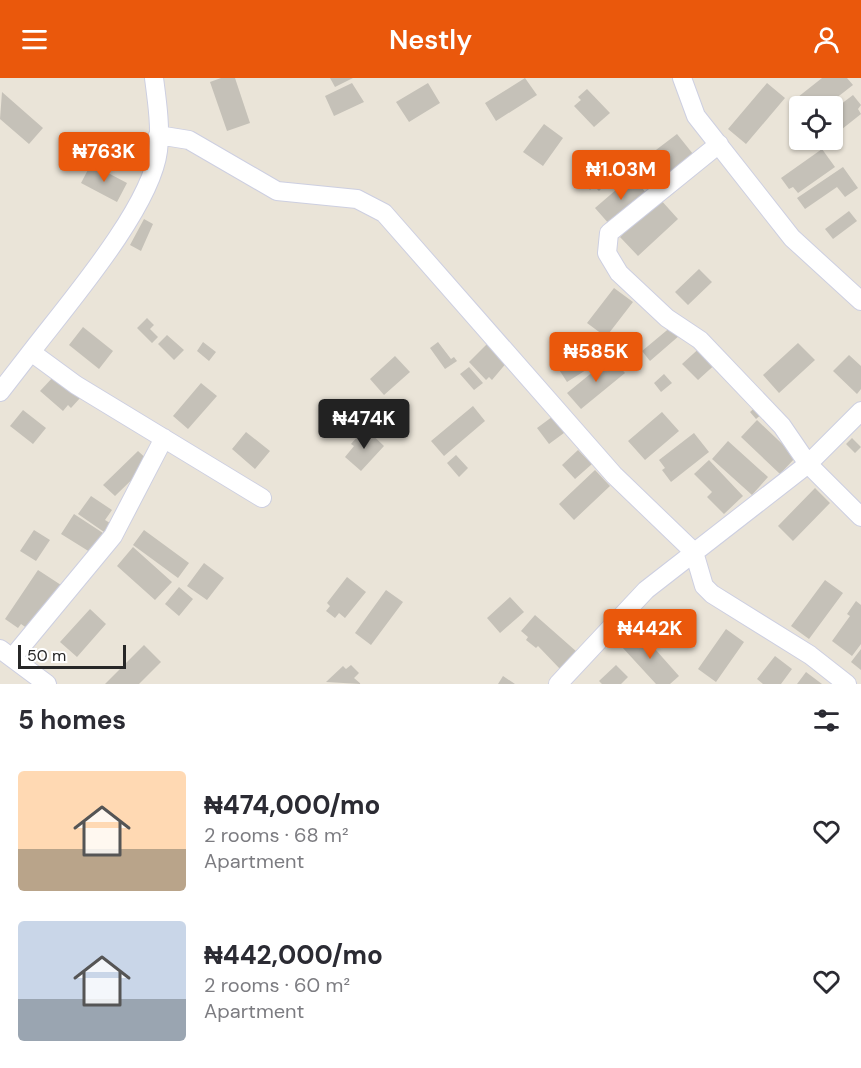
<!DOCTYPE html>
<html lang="en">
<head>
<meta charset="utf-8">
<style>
	:root { --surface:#fff; --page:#f7f7f7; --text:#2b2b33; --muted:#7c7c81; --accent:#ea580c }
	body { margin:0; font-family:"DM Sans",sans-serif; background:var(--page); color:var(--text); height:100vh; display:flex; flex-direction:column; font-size:22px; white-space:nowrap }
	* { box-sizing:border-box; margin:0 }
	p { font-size:20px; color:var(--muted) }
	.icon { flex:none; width:33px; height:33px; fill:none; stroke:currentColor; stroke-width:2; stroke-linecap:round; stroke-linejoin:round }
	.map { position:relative; height:606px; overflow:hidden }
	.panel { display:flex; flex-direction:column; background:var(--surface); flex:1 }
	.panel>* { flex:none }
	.controls { position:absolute; left:789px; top:18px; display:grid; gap:12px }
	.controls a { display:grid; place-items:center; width:54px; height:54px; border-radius:6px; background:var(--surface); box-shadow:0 2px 4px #0004; font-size:30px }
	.scale { position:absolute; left:18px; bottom:15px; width:108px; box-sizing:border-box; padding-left:6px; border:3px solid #272727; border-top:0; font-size:16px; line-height:21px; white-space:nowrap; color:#272727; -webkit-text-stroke:4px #fff; paint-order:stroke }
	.price { position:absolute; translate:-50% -51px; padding:0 14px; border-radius:6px; background:var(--accent); color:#fff; font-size:20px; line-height:39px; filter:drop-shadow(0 2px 3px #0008) }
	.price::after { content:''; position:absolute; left:50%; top:36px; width:18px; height:14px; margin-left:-9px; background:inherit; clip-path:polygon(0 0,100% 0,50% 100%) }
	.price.selected { background:#222; color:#fff }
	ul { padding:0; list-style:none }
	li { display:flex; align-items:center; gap:18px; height:150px; padding:0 18px }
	li span { display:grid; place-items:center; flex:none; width:168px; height:120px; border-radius:6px; color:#555 }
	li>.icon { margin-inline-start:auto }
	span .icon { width:72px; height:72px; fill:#fffc; stroke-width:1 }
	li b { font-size:26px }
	h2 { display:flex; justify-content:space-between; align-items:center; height:72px; padding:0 18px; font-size:26px }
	header { display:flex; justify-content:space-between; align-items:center; height:78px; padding:0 18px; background:var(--accent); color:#fff; font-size:27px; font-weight:600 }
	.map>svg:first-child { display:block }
	.building { fill:#c5c1b8 }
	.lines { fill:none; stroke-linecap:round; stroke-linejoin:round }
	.minor-casing { stroke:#cdcfe1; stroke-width:20 }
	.minor { stroke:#fff; stroke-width:18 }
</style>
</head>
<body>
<header><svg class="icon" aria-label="menu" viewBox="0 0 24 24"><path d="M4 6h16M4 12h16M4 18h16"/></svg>Nestly<svg class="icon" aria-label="person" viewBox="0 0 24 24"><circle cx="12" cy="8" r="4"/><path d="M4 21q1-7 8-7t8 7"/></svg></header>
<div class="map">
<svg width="861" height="606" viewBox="0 0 861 606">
	<rect width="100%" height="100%" fill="#eae4d8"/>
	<path class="building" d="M221,0h14l15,45 -23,8 -17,-49z
		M330,0h23l-18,9z
		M525,0l12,17 -41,26 -11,-18z
		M822,0h25l6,7 -27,21h-20l-8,-9z
		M352,5l12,19 -30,14 -9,-20z
		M428,5l12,20 -31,19 -13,-20z
		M767,5l18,15 -39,46 -18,-15z
		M587,11l23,24 -16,14 -20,-21 7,-6 -3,-3z
		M2,14l41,36 -14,16 -29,-25z
		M853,17l8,10 -3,4 3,5 -29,23v-26z
		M798,33l2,1v18l-11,-12z
		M544,46l19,14 -20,28 -20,-14z
		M126,55l18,6 -4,11 -18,-6z
		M677,56l16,20 -25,19 -16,-20z
		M822,71l13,18 -37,26 -5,-6 -4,2 -8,-11z
		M602,80l15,15 -18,18 -5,-5 -4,4 -5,-6 4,-3 -5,-6z
		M91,86l36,19 -10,19 -36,-19z
		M843,89l15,21 -13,9 -8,-10 -32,22 -8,-11z
		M632,98l15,18 -37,31 -15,-17z
		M660,121l18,20 -40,37 -18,-19z
		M849,133l8,10 -24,18 -8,-10z
		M144,141l9,5 -12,27 -11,-6z
		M699,191l13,13 -24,23 -13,-13z
		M614,210l19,14 -27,35 -19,-14z
		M147,240l7,7 -4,4 8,8 -6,6 -15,-15z
		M672,248l8,9 -30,26 -8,-10z
		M83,249l30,24 -14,18 -30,-24z
		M167,257l17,15 -10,10 -16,-16z
		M492,261l16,22 -16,19 -3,-3 -3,3 -17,-18z
		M203,264l13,10 -7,9 -12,-10z
		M438,264l13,17 3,-2 3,4 -12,8 -15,-21z
		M798,265l17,17 -36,33 -16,-18z
		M704,266l15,17 -21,19 -16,-16z
		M575,276l11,16 -19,12 -11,-17z
		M849,277l12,11v23l-4,5 -24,-23z
		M395,278l15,16 -26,23 -14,-16z
		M611,279l14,16 -44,36 -14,-16z
		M469,289l14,16 -9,7 -14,-16z
		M664,296l8,9 -11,9 -7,-9z
		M55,297l26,22 -10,11 -3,-3 -5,6 -23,-20z
		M201,305l16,13 -29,33 -15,-13z
		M758,327l6,7 -8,7 -6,-7z
		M473,328l12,15 -41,35 -13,-15z
		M23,332l23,18 -13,16 -23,-18z
		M662,334l17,19 -34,29 -17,-19z
		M556,336l12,16 -19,14 -12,-16z
		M757,342l39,37 -16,17 -39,-37z
		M365,350l19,18 -23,25 -16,-14 9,-11 -3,-2z
		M246,354l24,19 -15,18 -23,-20z
		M694,355l15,19 -38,30 -9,-12 3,-2 -6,-8z
		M852,360l9,9 -6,6 -9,-9z
		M728,363l40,36 -16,18 -40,-36z
		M578,372l14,14 -17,15 -13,-14z
		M138,373l12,11 -35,34 -12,-11z
		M456,377l12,13 -9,9 -12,-14z
		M709,382l34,36 -19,18 -17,-17 5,-5 -18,-18z
		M595,392l15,16 -36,34 -15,-16z
		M815,410l15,15 -37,38 -15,-15z
		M91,418l21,14 -7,10 5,3 -6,9 -26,-18z
		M74,436l29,19 -13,19 -29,-18z
		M34,452l16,10 -14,21 -16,-10z
		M144,452l45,33 -11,15 -45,-33z
		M133,469l39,35 -17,18 -38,-34z
		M204,485l20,15 -17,22 -20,-14z
		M38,492l23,15 -30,46 -10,-7 -3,4 -13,-9z
		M347,499l19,15 -21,26 -6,-5 -4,5 -9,-7 4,-5 -3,-3z
		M825,502l18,13 -34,46 -18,-13z
		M179,509l14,12 -14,17 -14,-12z
		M386,512l17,12 -32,43 -16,-12z
		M510,519l14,15 -24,21 -13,-15z
		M856,523l5,4v39l-9,12 -20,-15 18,-25 -3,-2z
		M90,531l16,15 -29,33 -17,-15z
		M535,537l42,37 -16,18 -23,-24 -2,2 -10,-8 2,-3 -7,-6z
		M726,551l18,13 -28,40 -18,-13z
		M639,553l40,45 -9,8h-14l-34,-37z
		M144,567l17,17 -22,22h-34z
		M861,571v21l-10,-8z
		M775,578l17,13 -11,15h-18l-6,-5z
		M351,587l8,8 -5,5 7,6 -35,-2 17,-16 3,3z
		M616,587l12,12 -7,7h-19l-3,-3z
		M806,594l16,12h-25z
		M503,598l12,8h-17z"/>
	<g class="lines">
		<g class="minor-casing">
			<path id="minor" d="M682,0l14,38 96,122 69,63
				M158,57l31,5 88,51 80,8 27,14 230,262 80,77 10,34 8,8 98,61 37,29
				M719,66l-110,89 -2,20 12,20 48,45 33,22 82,86 26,38 53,53
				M31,274c36,-47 120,-144 127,-201 3,-23 -1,-50 -4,-73
				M0,314l31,-40 45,33 186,113
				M0,571l47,35
				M12,580l101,-122 51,-98
				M558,606l88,-94 162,-126 53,-53"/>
		</g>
		<use href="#minor" class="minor"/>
	</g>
</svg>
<div class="controls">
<a><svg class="icon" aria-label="locate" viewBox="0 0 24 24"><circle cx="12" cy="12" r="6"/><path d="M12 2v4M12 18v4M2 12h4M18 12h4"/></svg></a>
</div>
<div class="scale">50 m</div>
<b class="price" style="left:104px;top:105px">₦763K</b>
<b class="price" style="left:621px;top:123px">₦1.03M</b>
<b class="price" style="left:596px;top:305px">₦585K</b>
<b class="price selected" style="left:364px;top:372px">₦474K</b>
<b class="price" style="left:650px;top:582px">₦442K</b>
</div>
<section class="panel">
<h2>5 homes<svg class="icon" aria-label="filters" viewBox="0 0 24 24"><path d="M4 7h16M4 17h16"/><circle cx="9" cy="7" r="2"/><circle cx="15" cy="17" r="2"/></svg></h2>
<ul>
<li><span style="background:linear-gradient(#ffd9b3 65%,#b9a48a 0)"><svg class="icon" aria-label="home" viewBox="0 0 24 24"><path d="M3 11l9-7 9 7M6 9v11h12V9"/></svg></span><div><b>₦474,000/mo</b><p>2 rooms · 68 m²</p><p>Apartment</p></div><svg class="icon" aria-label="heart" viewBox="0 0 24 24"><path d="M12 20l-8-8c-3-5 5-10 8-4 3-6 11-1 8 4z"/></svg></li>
<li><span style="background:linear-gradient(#c9d6e8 65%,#9aa5b1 0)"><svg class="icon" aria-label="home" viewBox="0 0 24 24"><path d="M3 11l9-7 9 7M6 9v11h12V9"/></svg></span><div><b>₦442,000/mo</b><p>2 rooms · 60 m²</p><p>Apartment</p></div><svg class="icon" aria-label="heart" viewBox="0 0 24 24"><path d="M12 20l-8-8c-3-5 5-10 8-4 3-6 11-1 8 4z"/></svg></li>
</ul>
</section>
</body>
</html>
